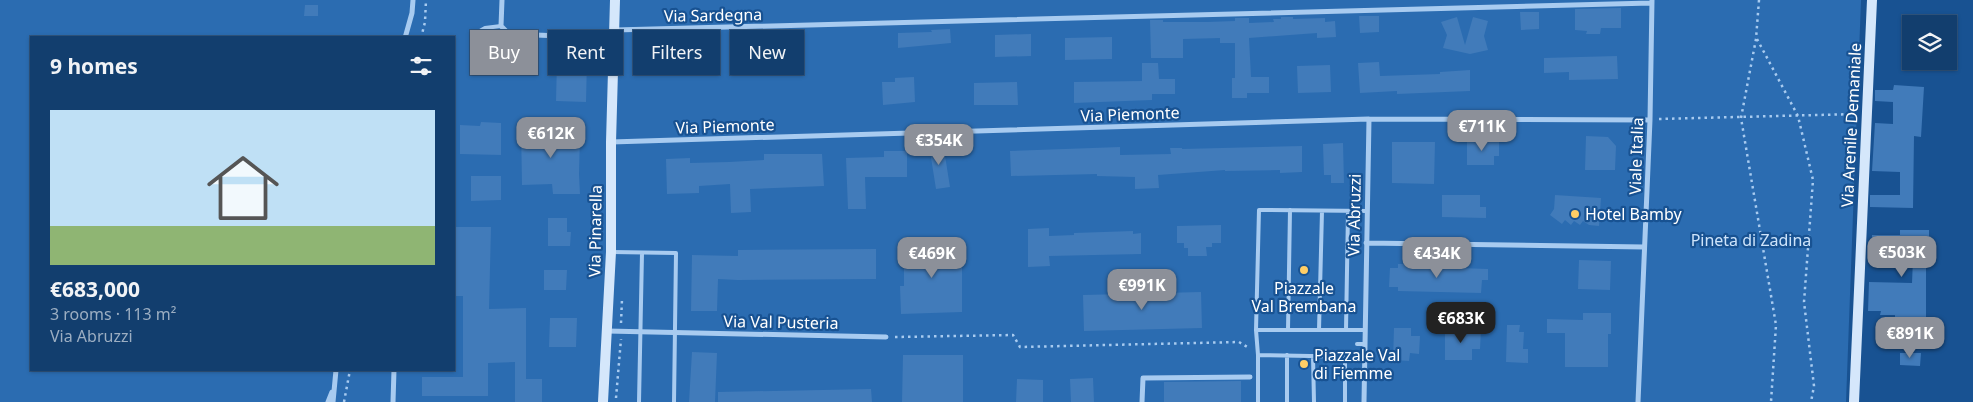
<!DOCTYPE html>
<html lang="en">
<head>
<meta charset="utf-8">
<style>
	:root { --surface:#123e6e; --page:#1f4976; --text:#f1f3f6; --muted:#9caec2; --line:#315781; --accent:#8c9099 }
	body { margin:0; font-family:"Noto Sans",sans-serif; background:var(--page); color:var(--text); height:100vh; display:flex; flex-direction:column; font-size:19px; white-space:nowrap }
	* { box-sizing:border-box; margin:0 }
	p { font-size:16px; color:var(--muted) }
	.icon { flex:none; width:28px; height:28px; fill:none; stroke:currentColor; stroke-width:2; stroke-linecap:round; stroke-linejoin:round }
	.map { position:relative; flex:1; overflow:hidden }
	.details { position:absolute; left:30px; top:36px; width:425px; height:335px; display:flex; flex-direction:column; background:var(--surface); border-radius:0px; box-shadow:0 1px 4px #0004,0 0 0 1px var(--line) }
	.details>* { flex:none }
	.banner { position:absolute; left:470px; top:30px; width:475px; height:45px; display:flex; gap:10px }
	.buttons { position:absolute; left:1902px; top:15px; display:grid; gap:10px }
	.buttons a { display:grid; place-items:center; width:55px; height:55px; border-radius:0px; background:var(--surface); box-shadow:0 1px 4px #0004,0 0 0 1px var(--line); font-size:25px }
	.price { position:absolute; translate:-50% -42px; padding:0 11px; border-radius:10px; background:var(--accent); color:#fff; font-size:16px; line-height:32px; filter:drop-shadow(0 1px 2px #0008) }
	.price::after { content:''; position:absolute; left:50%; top:30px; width:15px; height:11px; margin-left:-8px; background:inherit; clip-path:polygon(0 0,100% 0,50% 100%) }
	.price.current { background:#222; color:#fff }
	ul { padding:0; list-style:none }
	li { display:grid; align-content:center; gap:10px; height:265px; padding:0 20px }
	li+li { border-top:1px solid var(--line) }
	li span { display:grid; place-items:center; height:155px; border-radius:0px; color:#555 }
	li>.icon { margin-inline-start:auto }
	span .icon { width:90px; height:90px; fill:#fffc; stroke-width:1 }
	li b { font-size:21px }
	h2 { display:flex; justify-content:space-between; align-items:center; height:60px; padding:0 20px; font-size:21px }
	.chip { padding:0 18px; border-radius:0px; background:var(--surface); box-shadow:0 1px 4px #0004,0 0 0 1px var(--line); font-size:18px; line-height:45px }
	.chip.current { background:var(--accent); color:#fff }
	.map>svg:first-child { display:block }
	.green { fill:#2b6cb1; fill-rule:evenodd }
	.building { fill:#417bba }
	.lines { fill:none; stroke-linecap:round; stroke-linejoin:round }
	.path { stroke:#a8cbf0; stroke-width:2.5; stroke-dasharray:2.5 4; stroke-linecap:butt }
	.lane { stroke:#a8cbf0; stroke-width:4 }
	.street { stroke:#a8cbf0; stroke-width:5 }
	.secondary { stroke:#d5e7fb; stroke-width:10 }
	.poi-dot { fill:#ffce66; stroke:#185292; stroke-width:2 }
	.labels { text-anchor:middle; stroke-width:4.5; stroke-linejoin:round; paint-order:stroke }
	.street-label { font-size:16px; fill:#fff; stroke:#185292 }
	.poi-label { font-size:16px; fill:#fff; stroke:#185292; text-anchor:start }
	.park-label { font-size:16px; fill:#cee4fb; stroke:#185292 }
</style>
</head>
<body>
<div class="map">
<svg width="1973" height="402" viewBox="0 0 1973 402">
	<rect width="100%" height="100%" fill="#185292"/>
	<path class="green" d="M0,0h1861l-15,402h-1846zM31,38h423v332h-423z"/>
	<path class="building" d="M305,5h13v11h-14z
		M1621,8v20h-20l-1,6h-14l1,-3 -12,-1v-21z
		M1520,12h19v17l-18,1z
		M1359,16h20v16l-19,1z
		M1281,17h12v2l32,-1v4l10,-1 1,16 -19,1v-5l-68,5 2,39h18v16h-22v5h-15v-20h3v-35h-15v-5l-37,1v19h-32l-1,-38h13v2h44l28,-1v-3h14v5l25,-1 -1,-3h8z
		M1457,17l8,28 8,-28 15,4 -4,15 4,14 -18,4 -27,-6 4,-13 -6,-13z
		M950,29l1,14 -53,5v-15l34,-1 -1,-2z
		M1031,34v22l-36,1v-22z
		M1112,37v22l-47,1v-22z
		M1617,56l1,23 -49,1v-8l-25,1v-15z
		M557,60l30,1 -1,41 -30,-1z
		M1379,62l1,14 60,-2v-2l30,-2v21l-73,3v-3l-37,2 -2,-30z
		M1142,63h16l1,16h16v15h-23v6l-78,3v-21l68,-1z
		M1330,65l1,27 -33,1 -1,-27z
		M914,77l1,25 -32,3 -1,-23h13v-4z
		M1017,82l1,23h-44v-22z
		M1894,85l30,2 -3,50 -7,-1 -1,72 -43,-1v-12h30v-23l-28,-1 3,-48 18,1v-22l-18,-1v-11h18z
		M481,122l20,1v32l-41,-1v-29l20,1z
		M536,125l22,1v9h22l-1,39 1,20h-27l-1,-10 -30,1 -1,-58 15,1z
		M1586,136l22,1 8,9 -1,24h-30z
		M1467,140h32v16h-5v9h-27z
		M1392,142h43l-1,42 -42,-1z
		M943,143l7,44 -14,2 -7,-44z
		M1343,143l1,40h-13v-8h-7l-1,-31z
		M1302,146v26l-22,1v-3l-55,1v-1l-67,5 1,13 -24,1v-12l-38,-1v-2l-86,2 -1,-25 110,-4v8l51,-1 -1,-6h12v1z
		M884,151h23v26h-42l1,32h-18l-2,-51 38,-1z
		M764,154h58l2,32 -74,3 1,23 -20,1 -1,-29 -31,2v7l-32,1 -1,-35 24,-1v5l39,-1 35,-2z
		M471,176h30v24l-30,1z
		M1442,195h38v12h6v11l-44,-1z
		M1555,195l46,3 -2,28 -10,-1 -6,-4 -3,4 -6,-4 -3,4 -6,-5 -3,4 -12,-9 4,-6z
		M548,218h19v14h4l-1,14h-22z
		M1221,225v18h-9v4h-6l1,9h-19v-8h-4v-5h-7v-17z
		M454,227h37l-2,82 37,-1v71h16v23h-27v-40l-27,1v33h-66v-19h41v-81h-9z
		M1049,228v8l25,-1v-2l59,-2v3l8,-1v21l-92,2 1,10 -22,1v-38z
		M1900,230h29v15h-3v76l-31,-1v-5h-15l1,-4h-13l1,-29 43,1 1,-24h-6v-6l-36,-1 1,-17h28z
		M921,241h25l-1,6h17v65l-61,2 -1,-28h4v-38h16z
		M876,249v30l-138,1 -20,-1 -1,32h-26l1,-56 46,1v-6z
		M1579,260l32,1 -1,29 -32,-1z
		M1398,264h32v3l58,2v11h-6l-1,13 -83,-2v-4h-9l1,-19h8z
		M544,270h23l-1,20h-22z
		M1201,292l1,36 -118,3 -1,-36z
		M1583,313h28v21h-3v33h-43v-34h-18v-14l36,1z
		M550,318h27l-1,29h-27z
		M1507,325h13l-1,7h5l-1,17h5v14l-22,-1z
		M1394,328h17v8h9l-1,18 -9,-1 -1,8 -16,-1z
		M1445,329l36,1 -1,19h-8v11h-27z
		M692,352l25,1 -2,49h-26z
		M1900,353h21l-1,13 -20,-1z
		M903,355h60v47h-61z
		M1093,378l1,24h-23l-1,-23z
		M1017,379l26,1v22h-27z
		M1241,381v21h-77v-20z
		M871,389l1,13h-154v-10z"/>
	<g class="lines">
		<path class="path" d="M1759,0l-3,39 -15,79 35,207 -5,77
			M421,38l4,-16 1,-22
			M1757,39l41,77 15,64 -9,122 10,84 -3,16
			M1659,119l197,-5
			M621,323l1,-24
			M895,337l118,-2 7,12 219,-5 10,6
			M616,398l5,-59
			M344,402l6,-32"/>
		<path class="lane" d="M471,36l14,-8 16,-2
			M1348,211l-2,119h-90l3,-120 108,1
			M612,252l64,1 -2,149
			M1256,330l2,25
			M1288,330l2,-120
			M1319,330l3,-119
			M1346,330h19
			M1357,344h8
			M1313,356l1,46
			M639,402l3,-149
			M1258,402v-47l106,2
			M1287,402v-47
			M1345,402v-46"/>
		<path class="street" d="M502,0l-1,26 8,8 105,4
			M615,30l1036,-27
			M405,38l7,-25 1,-13
			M611,142l758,-23 281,1
			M1366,243l278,4
			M607,331l279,6
			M328,402l4,-10
			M333,402l3,-32
			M393,402l1,-32
			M1142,402l1,-24 107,-1
			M1364,402l5,-283
			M1638,402l12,-282 2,-120"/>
		<path class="secondary" d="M603,402l8,-150v-110l4,-142
			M1854,402l18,-402"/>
	</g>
	<g class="poi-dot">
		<circle cx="1575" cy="214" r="5"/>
		<circle cx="1304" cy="270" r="5"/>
		<circle cx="1304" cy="364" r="5"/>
	</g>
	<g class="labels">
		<g class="street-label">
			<text transform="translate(713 15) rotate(-1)" y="6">Via Sardegna</text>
			<text transform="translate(1130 114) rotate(-2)" y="6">Via Piemonte</text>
			<text transform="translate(1851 125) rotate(-87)" y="6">Via Arenile Demaniale</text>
			<text transform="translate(725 126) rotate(-2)" y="6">Via Piemonte</text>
			<text transform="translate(1636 156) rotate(-88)" y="6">Viale Italia</text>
			<text transform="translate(1354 215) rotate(-89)" y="6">Via Abruzzi</text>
			<text transform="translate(595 231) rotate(-89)" y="6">Via Pinarella</text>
			<text transform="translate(781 322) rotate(1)" y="6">Via Val Pusteria</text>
		</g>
		<g class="poi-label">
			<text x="1585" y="220">Hotel Bamby</text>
			<text x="1304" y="294" text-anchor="middle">Piazzale<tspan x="1304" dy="18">Val Brembana</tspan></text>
			<text x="1314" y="361">Piazzale Val<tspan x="1314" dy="18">di Fiemme</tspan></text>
		</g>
		<g class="park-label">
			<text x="1751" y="246">Pineta di Zadina</text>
		</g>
	</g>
</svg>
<div class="buttons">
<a><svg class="icon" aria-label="layers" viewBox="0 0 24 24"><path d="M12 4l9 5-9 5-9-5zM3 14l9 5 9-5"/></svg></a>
</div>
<b class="price" style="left:1482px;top:152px">€711K</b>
<b class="price" style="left:551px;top:159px">€612K</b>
<b class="price" style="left:939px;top:166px">€354K</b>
<b class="price" style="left:1902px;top:278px">€503K</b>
<b class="price" style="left:932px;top:279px">€469K</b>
<b class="price" style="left:1437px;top:279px">€434K</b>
<b class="price" style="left:1142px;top:311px">€991K</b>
<b class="price current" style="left:1461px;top:344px">€683K</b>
<b class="price" style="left:1910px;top:359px">€891K</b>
<div class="banner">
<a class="chip current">Buy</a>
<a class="chip">Rent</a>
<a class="chip">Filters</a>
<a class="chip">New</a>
</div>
<section class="details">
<h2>9 homes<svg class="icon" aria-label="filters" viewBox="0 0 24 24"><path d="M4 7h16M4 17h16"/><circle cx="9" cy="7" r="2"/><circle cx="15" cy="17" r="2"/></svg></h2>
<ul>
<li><span style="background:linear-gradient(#bfe0f5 75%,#8fb573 0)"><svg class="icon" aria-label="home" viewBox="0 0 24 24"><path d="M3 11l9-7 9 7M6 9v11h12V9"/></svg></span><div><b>€683,000</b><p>3 rooms · 113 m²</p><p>Via Abruzzi</p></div></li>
</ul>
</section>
</div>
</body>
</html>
